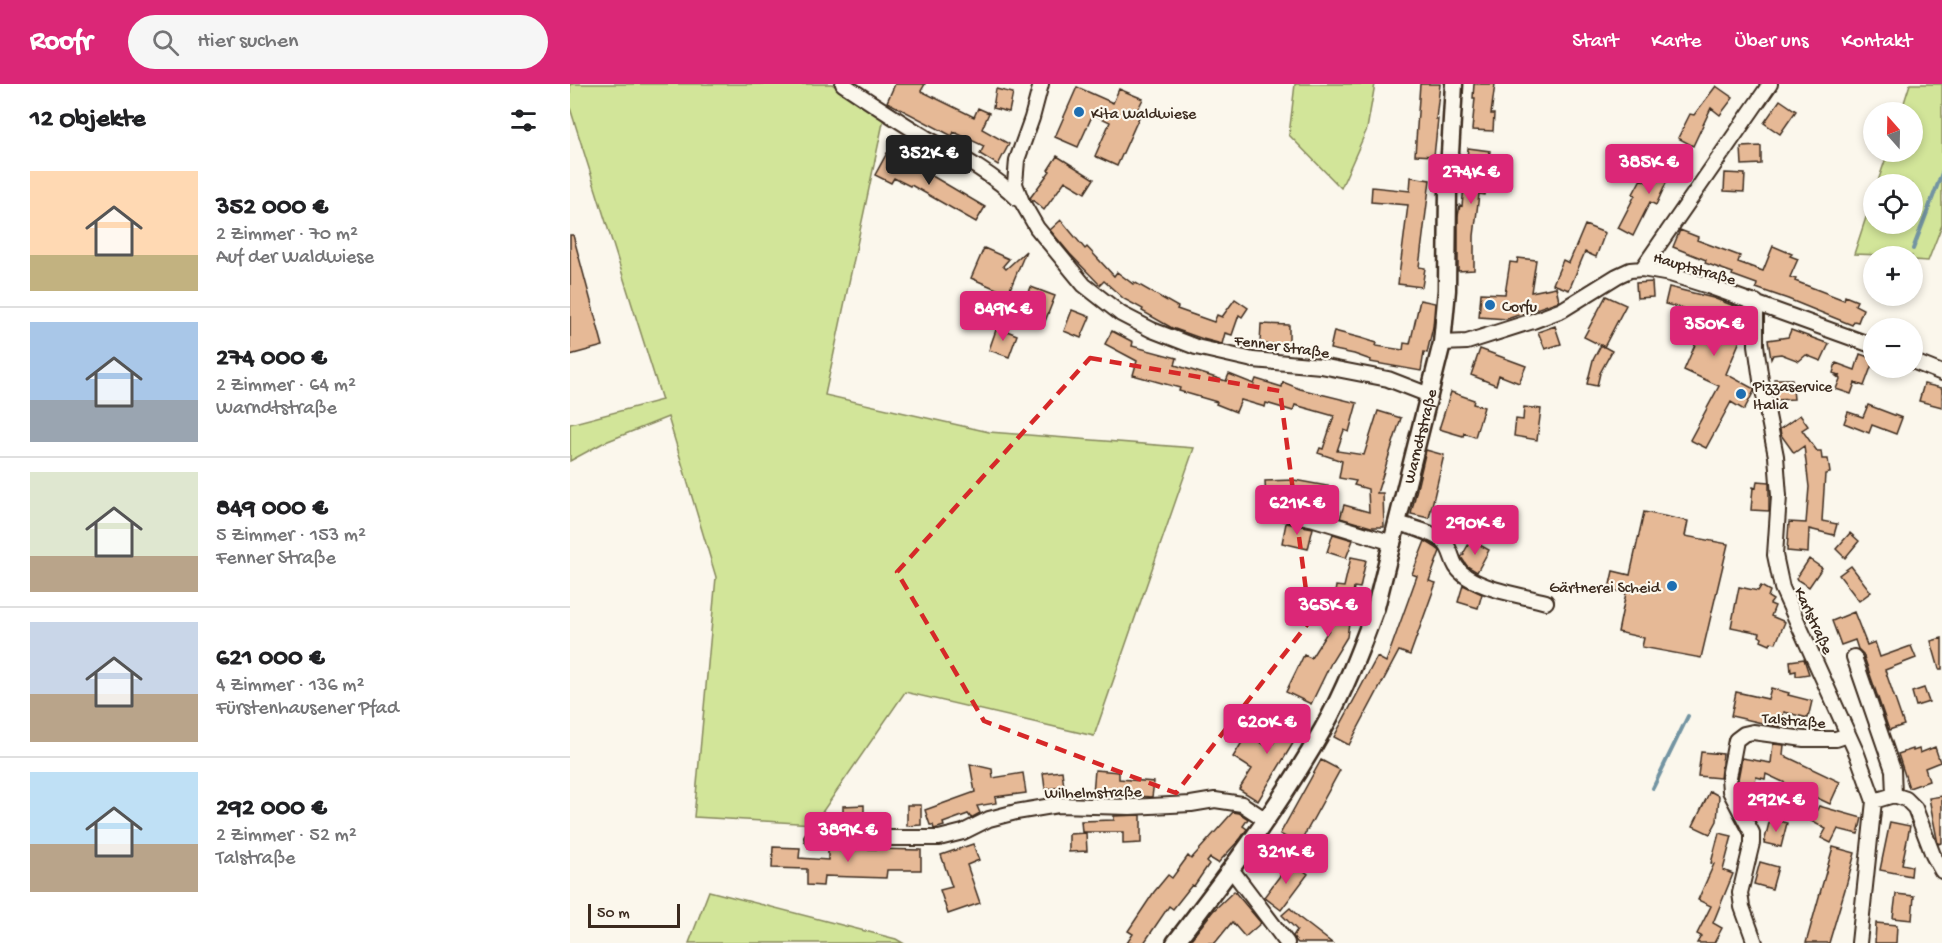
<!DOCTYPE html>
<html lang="de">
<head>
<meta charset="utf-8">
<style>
	:root { --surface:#fff; --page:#f6f6f6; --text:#202124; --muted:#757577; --line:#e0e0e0; --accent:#db2777 }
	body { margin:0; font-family:"Gochi Hand",sans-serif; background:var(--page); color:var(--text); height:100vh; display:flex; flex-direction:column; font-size:22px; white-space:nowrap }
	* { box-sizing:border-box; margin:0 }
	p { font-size:20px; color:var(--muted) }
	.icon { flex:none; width:33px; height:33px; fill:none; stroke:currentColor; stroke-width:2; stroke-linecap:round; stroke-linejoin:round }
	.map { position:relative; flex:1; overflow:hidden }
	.details { display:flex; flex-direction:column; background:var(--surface); width:570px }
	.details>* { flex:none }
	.needle { width:39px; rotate:340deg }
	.tools { position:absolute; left:1293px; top:18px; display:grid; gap:12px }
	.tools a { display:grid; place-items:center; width:60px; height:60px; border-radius:50%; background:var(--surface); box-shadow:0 3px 9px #0003; font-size:30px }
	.scale { position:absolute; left:18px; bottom:15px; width:92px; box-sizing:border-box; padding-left:6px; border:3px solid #3b2a1e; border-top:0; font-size:16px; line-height:21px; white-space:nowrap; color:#3b2a1e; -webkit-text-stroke:4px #fbf7ec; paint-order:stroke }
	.price { position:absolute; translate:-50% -51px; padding:0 14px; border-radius:6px; background:var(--accent); color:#fff; font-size:20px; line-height:39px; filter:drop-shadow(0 2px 3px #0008) }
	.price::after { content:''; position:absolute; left:50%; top:36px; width:18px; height:14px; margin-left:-9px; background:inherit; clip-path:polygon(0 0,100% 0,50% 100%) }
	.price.current { background:#222; color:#fff }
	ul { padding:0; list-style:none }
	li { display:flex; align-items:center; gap:18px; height:150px; padding:0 30px }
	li+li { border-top:2px solid var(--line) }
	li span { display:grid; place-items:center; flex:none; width:168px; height:120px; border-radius:0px; color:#555 }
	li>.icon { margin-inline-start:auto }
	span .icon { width:72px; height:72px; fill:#fffc; stroke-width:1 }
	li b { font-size:26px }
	h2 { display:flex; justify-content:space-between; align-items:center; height:72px; padding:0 30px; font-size:26px }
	header { display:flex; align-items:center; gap:36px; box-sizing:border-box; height:84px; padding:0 30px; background:var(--accent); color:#fff }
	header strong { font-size:28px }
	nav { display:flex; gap:33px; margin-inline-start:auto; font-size:21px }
	.search { width:420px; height:54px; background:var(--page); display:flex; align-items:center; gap:15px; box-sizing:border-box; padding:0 21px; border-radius:33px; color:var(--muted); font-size:22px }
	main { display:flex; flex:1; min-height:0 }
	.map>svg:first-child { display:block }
	.green { fill:#d2e599; stroke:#86885c; stroke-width:1.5 }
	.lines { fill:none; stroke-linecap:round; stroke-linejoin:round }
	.stream { stroke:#7394a2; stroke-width:4 }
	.building { fill:#e6b996; stroke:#3b2a1e; stroke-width:1.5 }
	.minor-casing { stroke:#3b2a1e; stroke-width:18 }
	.major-casing { stroke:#3b2a1e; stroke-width:21 }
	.minor { stroke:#fbf7ec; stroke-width:14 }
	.major { stroke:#fbf7ec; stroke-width:16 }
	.marked { fill:none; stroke:#d62828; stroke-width:4.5; stroke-dasharray:12 8; stroke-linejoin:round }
	.poi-dot { fill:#1f6fb2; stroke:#fbf7ec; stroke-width:2 }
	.labels { text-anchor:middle; stroke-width:4.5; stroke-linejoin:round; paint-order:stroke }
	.poi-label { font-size:16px; fill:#3b2a1e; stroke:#fbf7ec; text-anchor:start }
	.street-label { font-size:16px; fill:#3b2a1e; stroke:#fbf7ec }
</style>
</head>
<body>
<header>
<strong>Roofr</strong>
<div class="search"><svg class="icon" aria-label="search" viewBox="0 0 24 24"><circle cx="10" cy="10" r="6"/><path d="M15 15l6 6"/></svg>Hier suchen</div>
<nav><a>Start</a><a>Karte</a><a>Über uns</a><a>Kontakt</a></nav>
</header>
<main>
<section class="details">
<h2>12 Objekte<svg class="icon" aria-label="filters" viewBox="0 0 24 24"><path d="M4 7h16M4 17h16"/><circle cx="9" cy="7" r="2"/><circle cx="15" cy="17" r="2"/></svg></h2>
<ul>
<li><span style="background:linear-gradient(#ffd9b3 70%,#c2b280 0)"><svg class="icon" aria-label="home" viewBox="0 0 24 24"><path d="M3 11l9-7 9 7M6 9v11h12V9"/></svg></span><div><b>352 000 €</b><p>2 Zimmer · 70 m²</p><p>Auf der Waldwiese</p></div></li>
<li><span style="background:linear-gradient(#a9c7e8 65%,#9aa5b1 0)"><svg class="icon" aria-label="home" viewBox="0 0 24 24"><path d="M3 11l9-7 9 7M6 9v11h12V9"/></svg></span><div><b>274 000 €</b><p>2 Zimmer · 64 m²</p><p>Warndtstraße</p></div></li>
<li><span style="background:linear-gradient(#dfe7d0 70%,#b9a48a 0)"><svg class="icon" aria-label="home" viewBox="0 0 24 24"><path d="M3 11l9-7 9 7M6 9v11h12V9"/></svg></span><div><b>849 000 €</b><p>5 Zimmer · 153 m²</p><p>Fenner Straße</p></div></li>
<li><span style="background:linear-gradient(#c9d6e8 60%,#b9a48a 0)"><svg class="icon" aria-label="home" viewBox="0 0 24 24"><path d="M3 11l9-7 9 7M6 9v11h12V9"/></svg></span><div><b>621 000 €</b><p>4 Zimmer · 136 m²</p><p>Fürstenhausener Pfad</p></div></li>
<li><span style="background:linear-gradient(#bfe0f5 60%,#b9a48a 0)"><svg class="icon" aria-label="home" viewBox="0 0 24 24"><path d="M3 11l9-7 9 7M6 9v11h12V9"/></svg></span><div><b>292 000 €</b><p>2 Zimmer · 52 m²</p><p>Talstraße</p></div></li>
</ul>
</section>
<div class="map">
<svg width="1372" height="859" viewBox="0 0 1372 859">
	<rect width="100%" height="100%" fill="#fbf7ec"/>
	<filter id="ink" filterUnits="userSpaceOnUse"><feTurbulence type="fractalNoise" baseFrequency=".0167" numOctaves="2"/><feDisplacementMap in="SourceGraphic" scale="12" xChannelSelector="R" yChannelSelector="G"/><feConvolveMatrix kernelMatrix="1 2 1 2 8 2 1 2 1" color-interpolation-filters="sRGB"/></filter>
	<g filter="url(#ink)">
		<path class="green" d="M0,0h262l52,34 -59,277 164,37 205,16 -100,288 -189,-44 -91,132 -120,-7 22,-240 -48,-160 -65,26 -33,18v-37l92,-24 -92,-292z
			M725,0h80l-8,45 -26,59 -52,-53z
			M1340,0h32v141l-14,36 -15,-1 -1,-4 -58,-2 19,-58 1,28h38v-40h-35l11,-32h24v-40h-11z
			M139,807l187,48 7,4h-214z"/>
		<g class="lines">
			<path class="stream" d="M1343,165l29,-76
				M1083,704l35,-72"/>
		</g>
		<path class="building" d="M325,0h30l-4,7 53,26 4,-9 11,5 -7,16 27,15 -11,21 -18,-11 4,-8 -30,-14 -2,4 -65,-34z
			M850,0h20l-4,35h2l-4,37 -19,-1z
			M904,0h21l-4,30h3l-1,17 -21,-1 3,-32h-2z
			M1146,2l17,12 -13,17 -9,-7 -18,38 -15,-8 12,-24 4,1z
			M507,3l36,16 6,-14 24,10 -7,14 4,2 -23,51 -22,-10 15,-34 -17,-8 -15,33 -23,-10z
			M426,5l17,4 -4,19 -16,-4z
			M1210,16l16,11 -16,23 -16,-11z
			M1191,62v18l-19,1 -1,-18z
			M898,64l22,3 -5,44 -6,-1 -5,42v34l-16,1v-55l2,-11 2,1z
			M317,69l47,24 51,30 -9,15 -65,-37 -1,1 -16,-8 -3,5 -16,-8z
			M487,72l37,23 -9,14 -20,-12 -21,29 -14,-12 20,-27 -2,-1z
			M1097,73l17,8 -9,17 -7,-3 -12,26 -6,-3 -17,34 -15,-8 17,-33 -2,-1 8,-15 12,6z
			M1155,89l20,1 -1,18 -20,-1z
			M841,93l19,3 -11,87 6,1 -3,19 -24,-3 10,-79 -37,-3 1,-15 38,4z
			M491,136l24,29 2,-2 27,29 3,-4 16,12 1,-2 44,25 -1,2 37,13 3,-7 5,2 13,-18 13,9 -6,9 -3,-2 -7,20 -7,-2 -3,11 -19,-5 -31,-11 -30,-17 1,-2 -19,-10 -20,-18 -4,4 -30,-31 -20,-24z
			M1015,141l20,8 -9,24 -11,-5 -16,38 -16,-6 10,-24 6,3z
			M1110,146l18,7 -1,3 43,16 -2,6 25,9 10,-25 19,8 -2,2 8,3 -8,18 6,2 -1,2 49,19 1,-4 12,5 -2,4 8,4 -5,13 -4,-1 -2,4 -64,-26 -32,-11 1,-4 -25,-9 1,-2 -28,-10 1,-3 -33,-13z
			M0,151h3l30,111 -33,9z
			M414,164l25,11 -6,7 3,3 20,-18 -18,43 -37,-16z
			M948,174l18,2 -5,32 25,-5 3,14 -52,18 -28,-2 2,-24 24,1 5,-32 7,1z
			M1082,198l1,15 -16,1 -1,-15z
			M461,203l24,9 -11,28 -24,-9z
			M1099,203l44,11 32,12 -10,25 6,3 -15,36 28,15v2l-10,19 -13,-8 -25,46 -16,-8 29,-54 -35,-16 24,-55 -43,-11z
			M1036,212l20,9 -22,42 -20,-10z
			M850,216l15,3 -2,24 -6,26 -3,-1 -3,19 -51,-9 1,-2 -17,-6 -24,-5 4,-18 27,7 16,5 -1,3 27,4 1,-7 6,1z
			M502,226l18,7 -9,21 -17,-7z
			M691,240l28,1v20l-29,-1z
			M985,242l6,18 -16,5 -7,-17z
			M427,243l20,8 -8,22 -20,-7z
			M1221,246l38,14 -8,17 -15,-6 -7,6 -18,-7 -8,1 -2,4 -3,-19 20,-3z
			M542,247l21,11 -1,4 45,12 -2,7 51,16 3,-7 25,10 2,-5 26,8 1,-5 17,7 57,14 -8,29 -5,-2 -7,21 27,4 14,-44 23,7 -24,75h6l1,34h-13l-31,-9 4,-13 25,7 -1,-23 -14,-4 2,-4 -17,-3 3,-17 -24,-8 2,-5 3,1 11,-33 -39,-11 -2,6 -27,-8 -1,4 -24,-7 -5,12 -20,-8 1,-2 -38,-11 1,-3 -47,-13 4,-14 -32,-17z
			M1031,261l11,6 -12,22 -3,13 -10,-2 6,-24z
			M910,265l46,17 -7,17 -20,-8 -3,10 -25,-10z
			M1290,270l14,5 -10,27 -9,-3 -4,11 -15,-5 4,-10 -4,-3h5l-8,-3 3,-10 19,7z
			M1204,295h18l2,20 -19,1z
			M1354,300l18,4v19l-23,-6z
			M881,308l23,8 -1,4 11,3 -9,30 -11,-4 -1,3 -24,-7z
			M1298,321l34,13 -6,16 -24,-9 -3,8 -25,-10 4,-11 15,5z
			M954,323l17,2 -4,31 -23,-4 2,-17 7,1z
			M1230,331l8,11 -6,4 15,21h4l1,8h6l2,14 -5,1 -3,47 15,3 -3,11 -25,-6 -1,24 -21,-2 2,-29 17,1 3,-36 -5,-41 -10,7 -13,-18 -1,-6z
			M856,366l18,5 -15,63 -18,-4z
			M724,396l39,7 -3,19 -47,-9v4h-17l-1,-20z
			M1187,397l12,1v29l-18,-1 2,-23 3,1z
			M1074,428l44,9 -3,15 43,8 -27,114 -59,-11 2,-9 -26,-6 8,-39 -17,-4 4,-18 17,4z
			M716,439l27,5 -5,21 -26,-6z
			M1280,449l9,8 -14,17 -9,-9z
			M763,450l20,6 -7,18 -19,-6z
			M901,456l18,10 -12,22 -10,-6 -6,-9 3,-2 -1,-1z
			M855,457l10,6 5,4 -11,30 7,2 -26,72 -11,-4 -50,94 -15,-8 43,-80 9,5 31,-86 -5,-2z
			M781,473l15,3 -6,28 -6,-1 -7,50 -16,26 -20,41 -25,-12 18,-37 7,3 19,-30 6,-42 8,1z
			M1239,475l13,9 -13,19 -13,-8z
			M1281,482l20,26 -12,9 -20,-26z
			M893,501l19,9 -4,14 -20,-6z
			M1191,502l9,5 -2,6 5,3 -3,4 5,2 -4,10 14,6 -9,21 -5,-1 -1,3 -9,-4 1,-3 -3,-2 1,-3 -29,-6 8,-40 19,4z
			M1284,528l13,33 8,-3 5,15 31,-11 5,12 -31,12 19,55 -15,5 -26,-76 -5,-5 -3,-9 -14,5 -9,-24z
			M1372,554v31h-3l-8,-28z
			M1234,575l5,15 -13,2v-5l-5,1 -1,-11z
			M1201,604l18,5 -1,2 24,6 -4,17 -24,-6 -4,15 -49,-11 5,-24 32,7z
			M1354,604l5,14 -13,4 -4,-14z
			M713,624l21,13 -11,18 2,1 -37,61 -19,-12 13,-20 -19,-12 14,-23 23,14 11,-18 -8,-6z
			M1203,660l11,1 -1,10 57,27 -10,22 -64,-30 -1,5 -9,-2 -2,12 -15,-3 -1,-7 4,-21 29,5z
			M1365,663l5,15 -15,6 4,13 -20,7 -11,-34 15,-5v2l6,-2 1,4z
			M1131,668l22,2 -3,24 -22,-2z
			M751,676l19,10 -41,75 -19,-11z
			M400,680l22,5 1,9 30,-5 3,20 -31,4 1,6 -19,3 3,7 -9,5 -3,-4 -25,9 1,3 -10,3 -1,-4h-3l-5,-15 50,-18z
			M525,686l24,2v7l35,3 -2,15 -59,-4z
			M492,687l2,16 -19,2 -2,-16z
			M1140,707l9,5 -2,25 -7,13 -17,-8z
			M1372,712v47l-4,1 -9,-46z
			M294,721v19l-21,1v-19z
			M337,721h14v20l-14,1z
			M1249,722l43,12 -4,16 -20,-5 -7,14 -10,-5 5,-9 -15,-8z
			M663,728l6,1 9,6 -5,7 4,3 -6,9 -23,25 -8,-5 -3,4 2,2 -15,22 -2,-1 -19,24 -4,-3 -25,37h-17l6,-9 -5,-3 26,-39 14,-17 4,3 16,-22 3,3z
			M571,731v28l-18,1v-12h-41l-1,-11 33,-1v-4z
			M1200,735l17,4 -6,24 -17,-4z
			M1320,738l20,4 -8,38 10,2 -1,10 -31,-6z
			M516,749l1,18 -18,1v-18z
			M1149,749l13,3 -9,34 10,4 -20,49 9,5 -8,15h-17l4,-7 -4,-2 14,-28 -13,-6 16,-36 -3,-1z
			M403,760l6,16 -12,5 13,38 -32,11 -8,-24 12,-3 -11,-32z
			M203,763l27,1 -1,10 29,2v-12l93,2v20h-34l-1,8 -62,-2 -1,10 -16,-1v-16l-35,-1z
			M1263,763l22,6 -9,33 -17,57h-23z
			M721,777l17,13 -27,36 -17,-13z
			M1190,778l18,5 -6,22 -18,-5z
			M664,807l27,32 -16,14 -13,-15 -17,21h-27l25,-32z
			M1326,810l18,2 -2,24 -19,-2z
			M720,824l11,11 31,24h-34l-2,-2 -3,-5 4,-6 -15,-15z
			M1306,839l21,2 -1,18h-21z"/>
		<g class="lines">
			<g class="minor-casing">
				<path id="minor" d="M273,0c27,18 54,36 82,53 32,18 67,36 93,62
					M471,0l-9,34 -15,42 -2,24 7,18 15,26 47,57 37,29 31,16 44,17 57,13 68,6 67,13 41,16
					M1072,185l128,-185
					M1186,218v43l5,35 15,76 3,40 -4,59 7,33 75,166 17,47 -15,142
					M872,259l25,-1 66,-21 29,-11 55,-34 13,-6 12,-1 28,5 35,11 169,61
					M1342,277l30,12
					M710,428l34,7 79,24
					M828,439c14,5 36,9 47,20 10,12 4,22 22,34 22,14 53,18 79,25
					M1284,573l39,113 1,25
					M1304,717l20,-6 12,4 9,9 18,47 9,16
					M242,754h127l24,-6 26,-13 27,-7 42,-7 72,2 61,-3 24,-4 27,4 24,16
					M661,785l56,74
					M1185,859l-13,-36 -2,-14 12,-50v-10l-22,-42 -1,-14 7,-37 8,-6 9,-2 51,7h32l12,-4"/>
			</g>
			<g class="major-casing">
				<g id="major">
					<path id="s1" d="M605,859c53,-69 106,-139 148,-214 22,-39 38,-81 53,-122l66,-264 5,-53 1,-102 6,-104"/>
				</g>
			</g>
			<use href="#minor" class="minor"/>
			<use href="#major" class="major"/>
		</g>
	</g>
	<path class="marked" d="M520,274l190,33 30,230 -134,172 -192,-72 -87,-149z"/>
	<g class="poi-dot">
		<circle cx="509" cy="28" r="6"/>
		<circle cx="920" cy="221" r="6"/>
		<circle cx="1171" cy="310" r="6"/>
		<circle cx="1102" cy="502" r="6"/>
	</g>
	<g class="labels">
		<g class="poi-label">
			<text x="521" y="34">Kita Waldwiese</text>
			<text x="932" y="227">Corfu</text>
			<text x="1183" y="307">Pizzaservice<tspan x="1183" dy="18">Italia</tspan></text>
			<text x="1090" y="508" text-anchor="end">Gärtnerei Scheid</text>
		</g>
		<g class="street-label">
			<text transform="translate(1125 183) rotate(16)" y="6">Hauptstraße</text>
			<text transform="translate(712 261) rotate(8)" y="6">Fenner Straße</text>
			<text dy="6" stroke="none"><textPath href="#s1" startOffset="570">Warndtstraße</textPath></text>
			<text transform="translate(1245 536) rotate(65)" y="6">Karlstraße</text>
			<text transform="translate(1224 635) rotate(5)" y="6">Talstraße</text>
			<text transform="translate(523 707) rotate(-1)" y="6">Wilhelmstraße</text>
		</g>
	</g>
</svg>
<div class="tools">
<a><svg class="needle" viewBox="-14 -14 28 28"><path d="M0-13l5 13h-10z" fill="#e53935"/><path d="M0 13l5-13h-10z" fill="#757577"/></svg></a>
<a><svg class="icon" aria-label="locate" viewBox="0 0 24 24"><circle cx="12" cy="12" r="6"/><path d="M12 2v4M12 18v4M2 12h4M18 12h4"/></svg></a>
<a>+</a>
<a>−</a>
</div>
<div class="scale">50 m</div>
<b class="price current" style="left:359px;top:102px">352K €</b>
<b class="price" style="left:1079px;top:111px">385K €</b>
<b class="price" style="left:901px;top:121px">274K €</b>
<b class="price" style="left:433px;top:258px">849K €</b>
<b class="price" style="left:1144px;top:273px">350K €</b>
<b class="price" style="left:727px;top:452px">621K €</b>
<b class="price" style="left:905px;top:472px">290K €</b>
<b class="price" style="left:758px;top:554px">365K €</b>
<b class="price" style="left:697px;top:671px">620K €</b>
<b class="price" style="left:1206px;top:749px">292K €</b>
<b class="price" style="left:278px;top:779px">389K €</b>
<b class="price" style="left:716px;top:801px">321K €</b>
</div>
</main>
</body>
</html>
